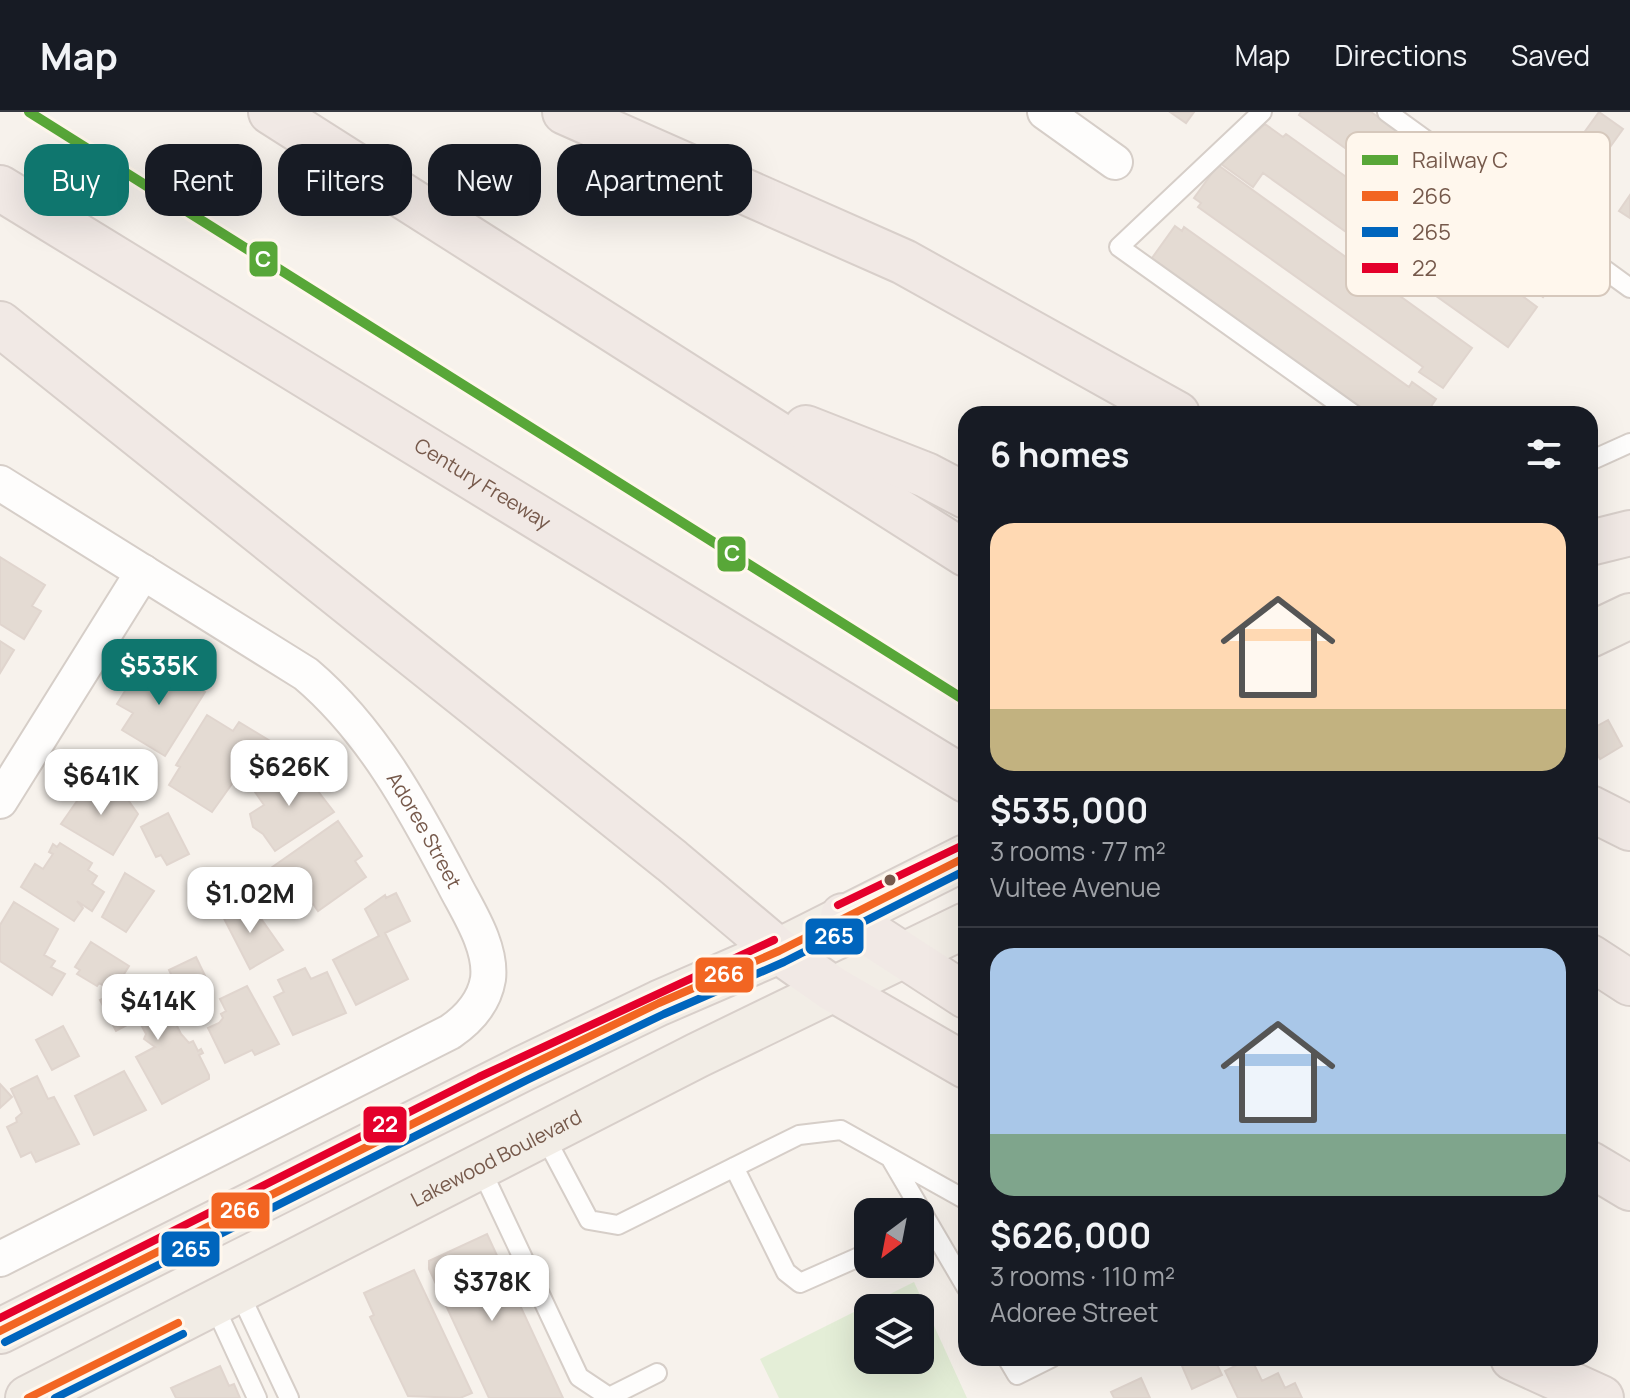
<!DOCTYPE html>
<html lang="en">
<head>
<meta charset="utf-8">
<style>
	:root { --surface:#171b24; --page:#242831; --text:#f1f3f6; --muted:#9ea1a6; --line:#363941; --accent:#0f766e }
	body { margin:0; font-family:Manrope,sans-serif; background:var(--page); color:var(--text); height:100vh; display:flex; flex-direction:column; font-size:30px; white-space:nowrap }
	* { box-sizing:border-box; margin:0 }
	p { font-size:26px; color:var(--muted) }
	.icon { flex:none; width:44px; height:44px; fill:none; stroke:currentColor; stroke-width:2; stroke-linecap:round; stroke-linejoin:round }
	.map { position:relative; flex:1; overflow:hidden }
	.details { position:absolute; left:958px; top:294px; width:640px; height:960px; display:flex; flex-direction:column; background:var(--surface); border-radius:24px; box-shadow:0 8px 32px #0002 }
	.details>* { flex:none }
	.banner { position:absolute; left:24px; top:32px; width:760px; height:72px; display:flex; gap:16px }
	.needle { width:52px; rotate:212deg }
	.fabs { position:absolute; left:854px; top:1086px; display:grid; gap:16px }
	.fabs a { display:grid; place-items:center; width:80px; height:80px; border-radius:16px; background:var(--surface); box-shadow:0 8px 32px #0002; font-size:40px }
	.price { position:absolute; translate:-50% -68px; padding:0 18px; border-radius:16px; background:#fff; color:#222; font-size:26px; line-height:52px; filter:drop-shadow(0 2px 4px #0008) }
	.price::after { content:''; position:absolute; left:50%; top:48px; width:24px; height:18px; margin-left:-12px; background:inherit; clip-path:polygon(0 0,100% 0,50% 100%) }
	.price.selected { background:var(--accent); color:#fff }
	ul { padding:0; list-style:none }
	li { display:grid; align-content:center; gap:16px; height:424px; padding:0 32px }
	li+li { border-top:2px solid var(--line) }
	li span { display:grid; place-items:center; height:248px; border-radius:24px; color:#555 }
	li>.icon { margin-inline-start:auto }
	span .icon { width:144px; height:144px; fill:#fffc; stroke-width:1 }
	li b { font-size:34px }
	h2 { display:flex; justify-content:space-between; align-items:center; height:96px; padding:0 32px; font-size:34px }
	.pill { padding:0 28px; border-radius:24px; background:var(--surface); box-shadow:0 8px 32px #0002; font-size:28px; line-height:72px }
	.pill.selected { background:var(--accent); color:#fff }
	header { display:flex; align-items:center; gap:48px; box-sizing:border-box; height:112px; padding:0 40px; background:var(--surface); border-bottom:2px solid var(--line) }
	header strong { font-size:38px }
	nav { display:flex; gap:44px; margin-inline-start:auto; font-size:28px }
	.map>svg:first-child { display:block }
	.green { fill:#e4eed7; fill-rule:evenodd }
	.building { fill:#e4dbd3; stroke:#e0d5ce; stroke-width:2 }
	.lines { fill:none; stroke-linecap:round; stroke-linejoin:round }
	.lane-casing { stroke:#d6cec8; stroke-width:22 }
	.street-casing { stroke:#d6cec8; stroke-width:38 }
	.primary-casing { stroke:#d8cfca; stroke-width:48 }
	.highway-casing { stroke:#d8cfca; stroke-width:48 }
	.path { stroke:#dad2ce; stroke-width:5; stroke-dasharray:2 6; stroke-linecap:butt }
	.lane { stroke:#fefdfc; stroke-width:18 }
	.street { stroke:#fefdfc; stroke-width:34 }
	.primary { stroke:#f2ede6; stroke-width:44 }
	.highway { stroke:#f1e9e5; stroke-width:44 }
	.bus-1-casing { stroke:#fff7ed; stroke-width:14 }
	.bus-2-casing { stroke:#fff7ed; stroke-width:14 }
	.bus-3-casing { stroke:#fff7ed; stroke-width:14 }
	.bus-1 { stroke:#f26522; stroke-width:8 }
	.bus-2 { stroke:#0065bd; stroke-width:8 }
	.bus-3 { stroke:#e4002b; stroke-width:8 }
	.rail-1-casing { stroke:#fff7ed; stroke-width:16 }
	.rail-1 { stroke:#58a738; stroke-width:10 }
	.bus-dot { fill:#76594b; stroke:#fff7ed; stroke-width:3 }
	.labels { text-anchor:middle; stroke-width:6; stroke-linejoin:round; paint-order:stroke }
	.street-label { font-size:20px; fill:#76594b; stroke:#fff7ed }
	.key { fill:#fff7ed; stroke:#d6c8bc; stroke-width:2 }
	.key-label { font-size:22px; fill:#76594b }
	.line-badge { stroke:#fff7ed; stroke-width:3 }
	.badge-label { font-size:22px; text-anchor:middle; font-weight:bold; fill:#fff }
</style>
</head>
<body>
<header>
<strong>Map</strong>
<nav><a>Map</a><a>Directions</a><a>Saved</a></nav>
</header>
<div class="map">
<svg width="1630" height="1286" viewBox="0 0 1630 1286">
	<rect width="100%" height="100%" fill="#f7f2ec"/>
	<path class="green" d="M914,1170l53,116h-188l-19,-39zM868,1196h52v52h-52z"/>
	<path class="building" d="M1170,0h24l-8,11z
		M1301,0h70l202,145 -30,40 -24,-18 3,-4 -223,-160z
		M1599,0l24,17 -28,39 9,8 -4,6 -14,-9 5,-6 -21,-15z
		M1265,12l18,13 3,-3 224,160 3,-5 24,18 -29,40 -245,-174 -10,14 -32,-23z
		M1218,53l254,183 -29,40 -24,-16 4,-5 -225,-160 3,-4 -7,-5z
		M1630,83v23l-11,-7z
		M1175,114l7,5 2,-4 225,160 3,-5 24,17 -10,15h-56l-218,-156z
		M0,445l45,28 -13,21 9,5 -17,28 -24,-15z
		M0,529l14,9 -14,23z
		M141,553l21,10 5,-7 38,24 -40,64 -43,-26 11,-17 -16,-9z
		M207,603l26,16 6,-9 33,20 -21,32 -9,-6 -4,15 -4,-2 -22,31 -43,-27 11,-18 -4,-2z
		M1608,608l14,26 -22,13 -10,-18v-11z
		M297,652l37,48 -59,39 -12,-17 -10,-7 -3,-13 14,-9 -9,-13z
		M93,666l35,22 10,14 -25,41 -52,-31z
		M168,701l21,41 -22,11 -6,-10 -5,2 -15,-30z
		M338,709l24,35 -7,5 11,16 -48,34 -9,-13 -5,4 -12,-17 -17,11 -14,-21z
		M60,731l32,20 -4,7 9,6 -5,8 12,8 -12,19 -15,-10 6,7 -9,13 -53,-34 14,-23 8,5 10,-15 -4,-2 4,-8 4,3z
		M125,761l29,18 -28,41 -24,-15z
		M396,781l14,28 -25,12 23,46 -52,26 -23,-45 46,-24 -14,-27 20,-14 1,3z
		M14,790l44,27 -14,26 11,6 -4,6 14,7 -13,21 -52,-34v-36z
		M216,791l41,10 26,37 -33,19z
		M91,830l38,24 -10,16 -9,-6 -6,10 -5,-3 -2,3 -20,-12 3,-4 -5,-3z
		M196,845l15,31 -27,13 -15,-31z
		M305,856l6,11 16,-7 19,41 -53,22 -19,-38 10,-5 -6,-12z
		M139,867l16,31 11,-6 15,30 8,9 4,-2 5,10 3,-2 2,4 -4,2 10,20v4l-47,25 -26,-47 19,-10 -11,-8 2,-5 -8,-15 -22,12 -16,-31 27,-13v-5z
		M247,874l32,58 -24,11 -3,-5 -27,13 -17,-35 11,-5 4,-5 -2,-4 5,-3 -6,-12z
		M63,914l16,30 -27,14 -16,-30z
		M124,959l22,39 -52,25 -19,-39z
		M37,964l11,23 6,-2 25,47 -43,18 -5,-10 -10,5 -14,-30 10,-5 -1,-4 6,-5 -11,-24z
		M0,972l12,13 -12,11z
		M487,1122l76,164h-74l-60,-129v-8z
		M414,1158l58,123 -12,5 -52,-2 -38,-79 4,-2 -10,-22z
		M1214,1246l8,17 -30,14 -13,-30z
		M1251,1246l11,23 16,-8 7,15 10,-5 7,15h-64l-13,-27z
		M220,1254l9,20 5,-2 6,14h-64l-5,-10z
		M1141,1266l9,20h-36l-3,-6z"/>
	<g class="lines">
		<g class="lane-casing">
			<path id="lane" d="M1262,0l-143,135 234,167
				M1387,0l243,176
				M1590,349l40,-18
				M545,1025l44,83 29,5 181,-90 42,-5 125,70
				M891,1047l75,128
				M734,1055l52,105 14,11 68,-30
				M481,1057l98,208 30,20 48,-24
				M239,1180l50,106
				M214,1193l43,93
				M1007,1246l10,17 34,-17"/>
		</g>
		<g class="street-casing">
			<g id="street">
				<path d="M1045,0l70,50"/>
				<path id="s1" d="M0,371l306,191c66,56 107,132 147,208 14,28 39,64 35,97 -4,24 -19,40 -38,53l-450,227"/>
				<path d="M0,689l143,-229"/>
			</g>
		</g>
		<g class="primary-casing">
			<g id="primary">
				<path d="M1590,523l40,-19"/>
				<path d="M0,1219l522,-262 137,-66 120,-52 187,-94"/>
				<path id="s2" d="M28,1286l670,-343 268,-130"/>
			</g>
		</g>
		<g class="highway-casing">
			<g id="highway">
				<path d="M271,0l695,442"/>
				<path d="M565,0l339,150 273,152"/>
				<path id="s3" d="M0,76l966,592"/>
				<path d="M0,212l672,537 107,90 54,38 133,77"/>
				<path d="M806,316l120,47 40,21"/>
				<path d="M1590,431l40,-10"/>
				<path d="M1590,696l40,20"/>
				<path d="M843,804l123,80"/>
				<path d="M1590,845l40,26"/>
				<path d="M1590,1052l40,24"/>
				<path d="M1513,1246l88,40"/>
			</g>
		</g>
		<path class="path" d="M966,559l-8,12 8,6"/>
		<use href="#lane" class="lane"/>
		<use href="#street" class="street"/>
		<use href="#primary" class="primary"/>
		<use href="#highway" class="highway"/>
		<g class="bus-1-casing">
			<path id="bus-1" d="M0,1219l522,-262 137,-66 120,-52 187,-94
				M28,1286l150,-75"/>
		</g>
		<g class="bus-2-casing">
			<path id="bus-2" d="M5,1230l522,-262 137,-66 120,-52 182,-92
				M55,1286l128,-64"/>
		</g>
		<g class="bus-3-casing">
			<path id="bus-3" d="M838,793l123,-59
				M0,1206l479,-241 295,-137"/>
		</g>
		<use href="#bus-1" class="bus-1"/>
		<use href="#bus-2" class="bus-2"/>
		<use href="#bus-3" class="bus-3"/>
		<g class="rail-1-casing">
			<path id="rail-1" d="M29,0l937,589"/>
		</g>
		<use href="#rail-1" class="rail-1"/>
	</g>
	<circle class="bus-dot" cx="890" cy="768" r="7"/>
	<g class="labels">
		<g class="street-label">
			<text dy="7" stroke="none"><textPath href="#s3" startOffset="566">Century Freeway</textPath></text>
			<text dy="7" stroke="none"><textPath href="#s1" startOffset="558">Adoree Street</textPath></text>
			<text dy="7" stroke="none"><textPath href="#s2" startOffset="526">Lakewood Boulevard</textPath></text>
		</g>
	</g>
	<rect x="1346" y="20" width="264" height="164" rx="12" class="key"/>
	<rect x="1362" y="43" width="36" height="10" fill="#58a738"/>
	<rect x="1362" y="79" width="36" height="10" fill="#f26522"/>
	<rect x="1362" y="115" width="36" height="10" fill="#0065bd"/>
	<rect x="1362" y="151" width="36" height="10" fill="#e4002b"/>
	<g class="key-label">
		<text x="1412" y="56">Railway C</text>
		<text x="1412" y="92">266</text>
		<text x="1412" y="128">265</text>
		<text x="1412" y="164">22</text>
	</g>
	<g class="line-badge">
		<rect x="248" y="128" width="31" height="38" rx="8" fill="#58a738"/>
		<rect x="716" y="423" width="31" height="38" rx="8" fill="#58a738"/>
		<rect x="804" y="805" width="61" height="39" rx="8" fill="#0065bd"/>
		<rect x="694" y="844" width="61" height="38" rx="8" fill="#f26522"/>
		<rect x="362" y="993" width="46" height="39" rx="8" fill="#e4002b"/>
		<rect x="210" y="1079" width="61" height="39" rx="8" fill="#f26522"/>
		<rect x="160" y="1118" width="61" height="38" rx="8" fill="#0065bd"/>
	</g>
	<g class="badge-label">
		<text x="263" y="155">C</text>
		<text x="732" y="449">C</text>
		<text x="834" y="832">265</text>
		<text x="724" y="870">266</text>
		<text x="385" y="1020">22</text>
		<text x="240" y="1106">266</text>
		<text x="191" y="1145">265</text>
	</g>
</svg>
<div class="fabs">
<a><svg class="needle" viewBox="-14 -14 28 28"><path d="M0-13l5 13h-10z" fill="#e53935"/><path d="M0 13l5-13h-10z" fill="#9ea1a6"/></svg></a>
<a><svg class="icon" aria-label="layers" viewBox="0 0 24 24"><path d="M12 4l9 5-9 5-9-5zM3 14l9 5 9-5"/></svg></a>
</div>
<b class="price selected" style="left:159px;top:595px">$535K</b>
<b class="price" style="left:289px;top:696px">$626K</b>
<b class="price" style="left:101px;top:705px">$641K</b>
<b class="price" style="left:250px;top:823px">$1.02M</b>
<b class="price" style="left:158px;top:930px">$414K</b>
<b class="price" style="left:492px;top:1211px">$378K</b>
<div class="banner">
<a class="pill selected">Buy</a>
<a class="pill">Rent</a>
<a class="pill">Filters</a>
<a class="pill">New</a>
<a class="pill">Apartment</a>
</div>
<section class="details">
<h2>6 homes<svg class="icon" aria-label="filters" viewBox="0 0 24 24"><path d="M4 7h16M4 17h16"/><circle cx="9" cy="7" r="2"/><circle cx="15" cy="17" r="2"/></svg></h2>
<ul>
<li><span style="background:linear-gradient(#ffd9b3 75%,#c2b280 0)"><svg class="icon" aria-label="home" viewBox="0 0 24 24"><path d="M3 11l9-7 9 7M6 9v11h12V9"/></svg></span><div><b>$535,000</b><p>3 rooms · 77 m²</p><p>Vultee Avenue</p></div></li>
<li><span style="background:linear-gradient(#a9c7e8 75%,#7fa58c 0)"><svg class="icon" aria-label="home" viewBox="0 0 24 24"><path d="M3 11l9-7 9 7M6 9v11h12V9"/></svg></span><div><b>$626,000</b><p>3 rooms · 110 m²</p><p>Adoree Street</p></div></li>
</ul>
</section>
</div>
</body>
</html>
